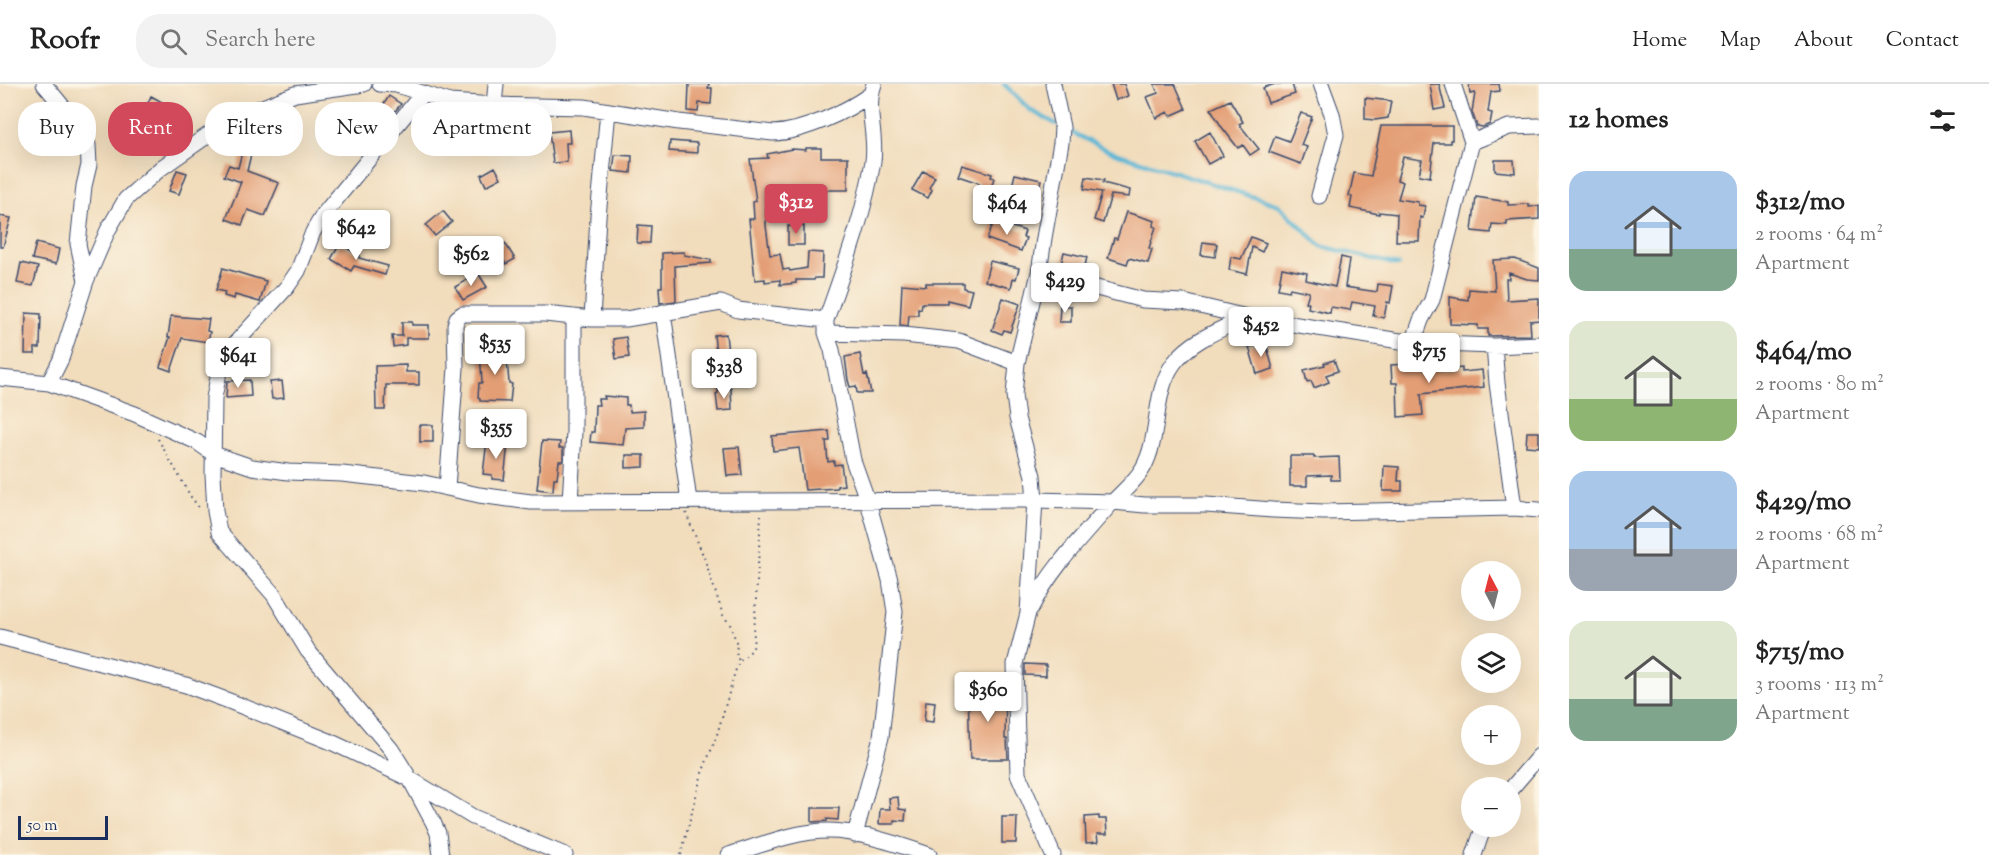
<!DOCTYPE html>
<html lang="en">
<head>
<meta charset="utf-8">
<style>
	:root { --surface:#fff; --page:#f2f2f2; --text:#222; --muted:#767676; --line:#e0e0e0; --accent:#d1495b }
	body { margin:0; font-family:"Sorts Mill Goudy",serif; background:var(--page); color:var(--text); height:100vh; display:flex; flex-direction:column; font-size:22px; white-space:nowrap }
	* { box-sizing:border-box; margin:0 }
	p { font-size:20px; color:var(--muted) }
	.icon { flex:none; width:33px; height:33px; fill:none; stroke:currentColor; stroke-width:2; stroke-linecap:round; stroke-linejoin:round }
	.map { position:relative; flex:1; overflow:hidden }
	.panel { display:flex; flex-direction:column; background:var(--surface); width:450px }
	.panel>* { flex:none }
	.hud { position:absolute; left:18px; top:18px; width:570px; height:54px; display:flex; gap:12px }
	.needle { width:39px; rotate:353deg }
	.fabs { position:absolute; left:1461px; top:477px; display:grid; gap:12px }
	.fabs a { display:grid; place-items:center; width:60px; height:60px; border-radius:50%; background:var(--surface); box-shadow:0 6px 24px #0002; font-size:30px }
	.scale { position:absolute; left:18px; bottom:15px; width:90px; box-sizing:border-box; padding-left:6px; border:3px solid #1b2f5e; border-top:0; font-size:16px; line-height:21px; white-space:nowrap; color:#1b2f5e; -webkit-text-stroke:4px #fcf5e5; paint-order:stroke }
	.price { position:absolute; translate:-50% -51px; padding:0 14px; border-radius:6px; background:#fff; color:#222; font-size:20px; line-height:39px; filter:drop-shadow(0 2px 3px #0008) }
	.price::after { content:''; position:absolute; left:50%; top:36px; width:18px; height:14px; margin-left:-9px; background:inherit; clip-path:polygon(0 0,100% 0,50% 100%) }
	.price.on { background:var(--accent); color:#fff }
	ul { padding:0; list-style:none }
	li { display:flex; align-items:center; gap:18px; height:150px; padding:0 30px }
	li span { display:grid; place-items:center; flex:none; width:168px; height:120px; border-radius:18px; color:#555 }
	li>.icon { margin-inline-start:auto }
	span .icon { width:72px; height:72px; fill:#fffc; stroke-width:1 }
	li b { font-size:26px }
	h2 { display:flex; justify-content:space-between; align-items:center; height:72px; padding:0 30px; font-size:26px }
	.chip { padding:0 21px; border-radius:24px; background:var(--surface); box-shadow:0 6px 24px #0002; font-size:21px; line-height:54px }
	.chip.on { background:var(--accent); color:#fff }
	header { display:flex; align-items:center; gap:36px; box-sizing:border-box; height:84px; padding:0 30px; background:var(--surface); border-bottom:2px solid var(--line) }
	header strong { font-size:28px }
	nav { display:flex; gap:33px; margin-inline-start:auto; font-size:21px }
	.search { width:420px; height:54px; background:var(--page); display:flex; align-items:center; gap:15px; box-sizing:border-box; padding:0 21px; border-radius:24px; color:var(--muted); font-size:22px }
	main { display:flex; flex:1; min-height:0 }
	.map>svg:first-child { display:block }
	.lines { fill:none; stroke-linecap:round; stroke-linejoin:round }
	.stream { stroke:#57b6d6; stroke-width:4 }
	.building { fill:#e39e74 }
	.minor-casing { stroke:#3b496c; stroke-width:17 }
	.path { stroke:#3b496c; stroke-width:2; stroke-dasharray:1.5 4.5; stroke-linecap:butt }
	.minor { stroke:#fff; stroke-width:15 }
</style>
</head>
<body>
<header>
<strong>Roofr</strong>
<div class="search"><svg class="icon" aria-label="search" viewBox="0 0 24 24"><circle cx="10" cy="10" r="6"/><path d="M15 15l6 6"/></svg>Search here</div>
<nav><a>Home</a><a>Map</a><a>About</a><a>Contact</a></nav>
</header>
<main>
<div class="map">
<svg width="1539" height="771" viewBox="0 0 1539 771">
	<rect width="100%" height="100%" fill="#fcf5e5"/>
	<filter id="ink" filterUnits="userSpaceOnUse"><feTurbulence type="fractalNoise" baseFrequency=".0167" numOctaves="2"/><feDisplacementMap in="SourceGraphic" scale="12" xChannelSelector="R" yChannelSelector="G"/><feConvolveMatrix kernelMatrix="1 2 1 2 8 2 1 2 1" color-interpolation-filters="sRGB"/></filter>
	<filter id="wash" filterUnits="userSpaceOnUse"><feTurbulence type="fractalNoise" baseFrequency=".008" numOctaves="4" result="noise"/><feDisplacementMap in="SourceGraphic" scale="24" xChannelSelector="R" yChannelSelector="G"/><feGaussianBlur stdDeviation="1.35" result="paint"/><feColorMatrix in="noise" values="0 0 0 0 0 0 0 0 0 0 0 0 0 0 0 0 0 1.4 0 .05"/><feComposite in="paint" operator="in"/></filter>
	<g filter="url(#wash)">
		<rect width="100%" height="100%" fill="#f1dcbb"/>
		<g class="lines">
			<path class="stream" d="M1004,0l26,26 26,14
				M1065,45l44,22 170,54 42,41 77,19"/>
		</g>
		<g id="blocks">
			<path class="building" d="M689,0h20l-1,4h4l-1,16 -12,-1 -1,9 -10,-1z
				M1111,0h13l4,12 -12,4z
				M1154,0h21l11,25 -16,7 -2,-4 -12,6 -9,-21 11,-4z
				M1275,0h17l3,10 -27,9 -5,-15z
				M1430,0h9l6,24 -11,2z
				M1469,0h30l1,7 -9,1 -3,20 4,1 -2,11 -7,3 -6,-1 -5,-14 3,-19 -5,1z
				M151,12l31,17 -3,6 -2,-1 -3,6 -14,-9 1,-4 -14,-6z
				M389,12l12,8 -8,10 -11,-7z
				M1365,14l26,3 -3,17 -13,2 -10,-1z
				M1230,16l13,22 -4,2 20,25 -9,6 -7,-10 -5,3 -17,-22 -10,-17z
				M1301,29l11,4 -11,28 6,2 -6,17 -32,-12 6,-16 14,5z
				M1381,42h71v14h-2v3h-16l-4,34 -11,-2 3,-15 -19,-3 -6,23 6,2 -5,17 20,3v3l7,1 -2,12 -3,-1 -1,24h-23l1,-27 -18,-2v2l-29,-6 2,-11 -3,-1 5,-23 17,3z
				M569,46l1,13h-4l1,19 -14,1 -4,-31z
				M1210,48l13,24 -15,8 -13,-23z
				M670,57l27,2v10l-28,-2z
				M243,64l9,2 -5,21 32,12 -14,33 -17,-6 -6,15 -16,-6 15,-37 -17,-6 5,-11 9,3z
				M806,64h15v9h27v33h-68v2l-12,1 1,14 -3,1v18l4,29 10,-1 3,16 6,-1 1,2 17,-3 1,-16 15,1 -1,25h-7l-1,2h-18v3l-16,2v-5l-15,2v-3l-10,1 -6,-61h5l-1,-17 3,-1 -6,-42 18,-1 -1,-4 25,-5 14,1z
				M615,71l17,1 -1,17 -18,-2z
				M1495,76h19l1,13 -20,-2z
				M962,81l30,9 -1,3 3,1 -4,13 -12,-4 1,-4 -21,-7z
				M495,83l6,11 -15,8 -5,-11z
				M177,86l10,3 -8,21 -10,-3z
				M923,87l12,6 -6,11 3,2 -4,8 -16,-8z
				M1015,90l26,6 -7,32 -27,-5z
				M1086,93l18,3 -1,3 27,7 -1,7 -18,-2 -8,28 -9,-3 8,-28 -18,-3z
				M1476,113l32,5v3l21,-1v3l10,-1v13l-32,2v4l-15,-1 -1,9 -19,-2z
				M443,127l9,11 -17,14 -9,-11z
				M1126,128l29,9 -2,5 3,1 -7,21 3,1 -4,14 -19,-5 -2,6 -19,-6 6,-20 3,1z
				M0,132l11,2 -8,29h-3z
				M994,137l31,10 -2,6 3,1 -5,13 -34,-12z
				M638,141l13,1 -1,17h-13z
				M788,142h16v19h-16z
				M1251,153l15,6 -4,9 -10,-5 -5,27 -18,-4 2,-13 10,2z
				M1203,158l14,2 -2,13 -14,-2z
				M36,159l23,6 -3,15 -24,-5z
				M505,159l10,16 -9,5 -1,-2 -11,7 -9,-14z
				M340,160l20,11 -1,3 29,8 -3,9 -31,-9 -3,5 -20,-12z
				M684,168v3l27,5v3l-36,3 1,35 -16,2 -1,-16h3v-34z
				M1064,168l23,5 -3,13 -23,-5z
				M1341,173l8,2 -4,28 32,5 1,-8 15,2 -3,17 -3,-1 -3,16 -11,-2 2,-10 -23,-4 -2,8 -19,-3 -1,6 -22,-5 1,-5 -3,-1 3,-10 -19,-4 -1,3 -11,-2 4,-21 25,5 -1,7 29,7z
				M1515,175l24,9v12l-12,-1 -18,-6v6h-3l1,21 32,-2v22l-9,1 1,14 -43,1v-7h-10v-4l-28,-1v-27l18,3 1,-11 26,2 -2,-31z
				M990,177l29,7 -3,11 -3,-1 -2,10 -26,-7z
				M21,179l17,4 -5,19 -16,-3z
				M223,184l43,13 -6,21 -25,-7 -1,4 -10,-3 1,-4 -9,-2z
				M478,189l9,14 -24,13 -8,-13z
				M926,199h37v5l9,2 -4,15 -21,-5v3h-25l-1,6 -3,-1v7h-9l-1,11 -8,-1 2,-41 24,2z
				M1003,214l17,6 -10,28 -6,-2 -2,4 -10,-4z
				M1060,222h11v16h-12z
				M26,229l15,1 -1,34h-5v6h-10z
				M171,232l38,3 -2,12 3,1 -2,10 -26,-4 -11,33 -11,-4 10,-30h-2z
				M402,238h10v3h17v13h-23v7l-13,2 -1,-11h10z
				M726,250l2,19 -12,1 -2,-19z
				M626,253l3,20 -13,2 -3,-20z
				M1266,259l7,26 -16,5 -8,-27z
				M506,264l3,35 3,1 -2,18 -30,-1v-3l-2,-1 1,-14h3l-2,-33z
				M860,270l4,21 3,-1 4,19h-14l-1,-7 -6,1 -2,-7 -3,-23z
				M1334,276l4,11 -12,4 3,7 -15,6 -3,-7 -4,1 -3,-12 21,-5 -1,-2z
				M1423,279v2l15,-1v2h3v4l21,-2v4l20,-2 2,17 -63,7 2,21 -25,2 -1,-34h-5l-1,-18z
				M406,281v7h13v13h-33l-1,25h-9l-1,-44z
				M250,296l1,16 -25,2 1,-17z
				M282,297l2,17 -12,1 -2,-17z
				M731,304l1,22 -14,1 -2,-17 2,-1v-4z
				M604,312l22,2v7h3l1,7 14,-1v16l-19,1 -2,17 -33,-3 1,-10h3l1,-27h4l-1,-6h7z
				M420,341h13v17h-13z
				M829,347l1,10h-4l2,21 6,-1v4l7,-1 3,21 -7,1v2l-32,2 -6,-42 -26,3 -1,-15z
				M1527,348h12v15l-13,-1z
				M487,356l21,3 -4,37 -12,-1v-4l-9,-1z
				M542,357l18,1 -1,6h4v13h-4l-2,17h-3l-1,13 -16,-2z
				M739,363l3,28 -15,1 -3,-28z
				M626,371h18v12l-18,1z
				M1290,372h24v2l25,-1 1,23h-9v-5l-24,1v10h-17z
				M1384,382l15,1 -1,14h4v10h-19z
				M1025,580l21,1v11l-21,-1z
				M968,604h38l-1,51h2l1,20h-38z
				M926,617l9,1 -2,20 -9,-1z
				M898,713l1,12 7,1 -1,11 -11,-1v4h-15l1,-15h10l-1,-11z
				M812,724h27l-1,12 -11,-1v2l-15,1z
				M1099,732v3h7l1,15h-10l1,8 -12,1 -1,-26z
				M1002,733h15l-1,26h-14z"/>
		</g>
	</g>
	<g filter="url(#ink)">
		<use href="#blocks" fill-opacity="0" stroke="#3b496c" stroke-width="1.5"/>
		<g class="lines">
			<g class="minor-casing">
				<path id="minor" d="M44,0l39,47 5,14 1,20 -5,21 -6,58 8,37
					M380,0l17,1 53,17 44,3 90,2 95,15 94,11c30,-1 73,-21 98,-39
					M1053,0l9,43 -1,16 -17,95 -5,35 -22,90 -3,32 3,23 16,58 2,24 -7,113 -13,51 3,110 35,81
					M423,9l-100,122 -10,17 -15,39 -11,16 -56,61 -12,24 -5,26 -1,76 2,37 4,21 55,63 34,56 83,98 19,30 23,43 5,11 3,22
					M494,21l2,-21
					M1472,58l37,-15 30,-1
					M1319,112l17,-61 -4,-21 -11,-30
					M1039,189l104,27 40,2 64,15 166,26 81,3 45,-2
					M663,228l26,189
					M592,235l6,-102 10,-106
					M826,249l78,2 55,6 58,22
					M1413,259l8,-23 11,-20 40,-158 -19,-58
					M1494,262l3,37 17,125
					M0,294l49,5 86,31 62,28 17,12 38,13 36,5 54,2 82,9 55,12 52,7 504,-2 78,2 32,3h61l67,5 51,2 190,-4 25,2
					M49,299l12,-24 25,-78 22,-51 18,-31 35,-31 67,-47 67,-27 69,-10
					M447,404l9,-120 -1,-43 2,-7 5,-4h83l47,5h34l95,-16 17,7 88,10
					M570,418l4,-70v-115
					M1031,524c19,-38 50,-70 78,-102 11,-12 26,-24 34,-38 18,-32 9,-75 31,-105 17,-23 48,-34 73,-46
					M0,553l186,48 43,16 100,40 81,38 63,38 92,38
					M1510,706l29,-34
					M855,751l26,-98 14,-125 -5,-32 -22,-78 -15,-42 -21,-110 -6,-17v-13c18,-52 38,-104 47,-159 4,-26 -8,-51 1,-77
					M729,771c32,-10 66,-24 100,-24 29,0 72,14 100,24
					M1474,771l10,-29"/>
			</g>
			<path class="path" d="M158,355l33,58 9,12
				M686,429l19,47 18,55 8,11 6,19 -1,7 3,10
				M681,771l21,-82 14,-35 19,-66 4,-10 14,-13 8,-134"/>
			<use href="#minor" class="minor"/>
		</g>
	</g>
</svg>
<div class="fabs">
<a><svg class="needle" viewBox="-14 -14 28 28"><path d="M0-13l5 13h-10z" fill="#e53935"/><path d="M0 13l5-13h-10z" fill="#767676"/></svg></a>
<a><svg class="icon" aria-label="layers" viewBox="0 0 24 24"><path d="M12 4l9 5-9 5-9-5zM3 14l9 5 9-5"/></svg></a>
<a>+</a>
<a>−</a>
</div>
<div class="scale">50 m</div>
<b class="price on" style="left:796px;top:151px">$312</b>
<b class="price" style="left:1007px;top:152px">$464</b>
<b class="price" style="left:356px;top:177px">$642</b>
<b class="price" style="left:471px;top:203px">$562</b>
<b class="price" style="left:1065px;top:230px">$429</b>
<b class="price" style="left:1261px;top:274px">$452</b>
<b class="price" style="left:495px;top:292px">$535</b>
<b class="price" style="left:1429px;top:300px">$715</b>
<b class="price" style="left:238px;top:305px">$641</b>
<b class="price" style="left:724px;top:316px">$338</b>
<b class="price" style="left:496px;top:376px">$355</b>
<b class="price" style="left:988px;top:639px">$360</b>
<div class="hud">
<a class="chip">Buy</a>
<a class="chip on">Rent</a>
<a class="chip">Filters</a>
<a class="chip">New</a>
<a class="chip">Apartment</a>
</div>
</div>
<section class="panel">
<h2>12 homes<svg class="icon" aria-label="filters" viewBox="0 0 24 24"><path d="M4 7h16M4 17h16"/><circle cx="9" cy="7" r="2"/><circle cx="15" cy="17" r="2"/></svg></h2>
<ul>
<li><span style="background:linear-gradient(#a9c7e8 65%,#7fa58c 0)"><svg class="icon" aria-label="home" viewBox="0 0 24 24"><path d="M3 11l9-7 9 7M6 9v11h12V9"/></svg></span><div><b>$312/mo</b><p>2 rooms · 64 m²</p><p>Apartment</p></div></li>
<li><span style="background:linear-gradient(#dfe7d0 65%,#8fb573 0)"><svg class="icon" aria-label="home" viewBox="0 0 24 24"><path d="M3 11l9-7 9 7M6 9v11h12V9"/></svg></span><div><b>$464/mo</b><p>2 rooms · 80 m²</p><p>Apartment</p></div></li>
<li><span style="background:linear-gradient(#a9c7e8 65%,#9aa5b1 0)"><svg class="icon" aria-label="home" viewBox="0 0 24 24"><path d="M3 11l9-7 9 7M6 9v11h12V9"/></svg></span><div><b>$429/mo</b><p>2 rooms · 68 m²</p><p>Apartment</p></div></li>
<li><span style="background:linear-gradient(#dfe7d0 65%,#7fa58c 0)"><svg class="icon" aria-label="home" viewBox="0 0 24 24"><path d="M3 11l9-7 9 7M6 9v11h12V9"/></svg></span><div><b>$715/mo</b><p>3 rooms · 113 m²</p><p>Apartment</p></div></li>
</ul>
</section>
</main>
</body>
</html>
